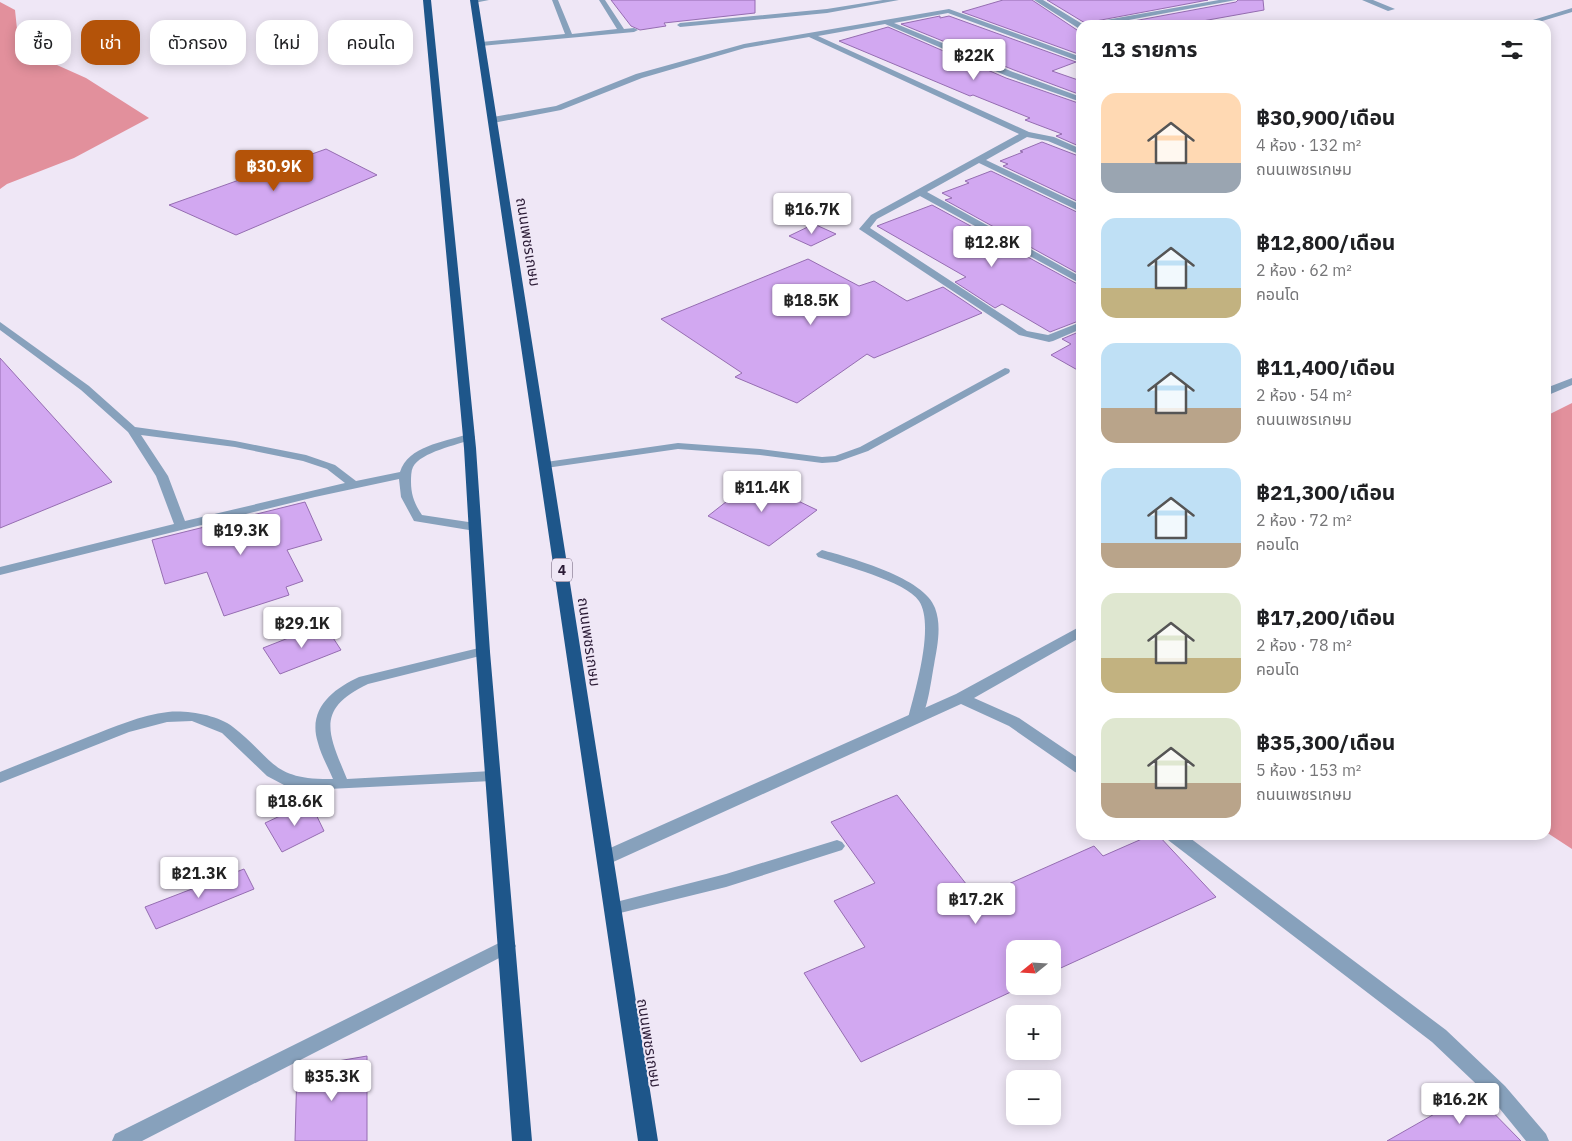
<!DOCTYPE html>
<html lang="th">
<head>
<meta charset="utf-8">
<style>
	:root { --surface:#fff; --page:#f2f2f2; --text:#202124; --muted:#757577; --accent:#b45309 }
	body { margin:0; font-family:"IBM Plex Sans","Noto Sans Thai",sans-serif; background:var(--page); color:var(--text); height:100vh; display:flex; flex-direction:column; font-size:19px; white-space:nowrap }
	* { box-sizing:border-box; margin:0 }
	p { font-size:16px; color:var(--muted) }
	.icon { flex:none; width:28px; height:28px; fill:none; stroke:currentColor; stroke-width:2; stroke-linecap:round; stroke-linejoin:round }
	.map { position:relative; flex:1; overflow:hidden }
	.side { position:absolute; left:1076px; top:20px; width:475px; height:820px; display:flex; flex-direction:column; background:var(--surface); border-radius:15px; box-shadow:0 2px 12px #0003 }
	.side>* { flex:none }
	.banner { position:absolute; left:15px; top:20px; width:475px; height:45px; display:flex; gap:10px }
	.needle { width:32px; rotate:252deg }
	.buttons { position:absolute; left:1006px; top:940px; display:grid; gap:10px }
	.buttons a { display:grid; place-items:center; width:55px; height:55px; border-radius:10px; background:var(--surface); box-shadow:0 2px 12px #0003; font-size:25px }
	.price { position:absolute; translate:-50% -42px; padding:0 11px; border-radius:5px; background:#fff; color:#222; font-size:16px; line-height:32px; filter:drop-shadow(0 1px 2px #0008) }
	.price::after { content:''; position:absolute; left:50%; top:30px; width:15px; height:11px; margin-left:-8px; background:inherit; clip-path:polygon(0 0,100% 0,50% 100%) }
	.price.active { background:var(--accent); color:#fff }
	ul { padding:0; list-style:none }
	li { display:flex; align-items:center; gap:15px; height:125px; padding:0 25px }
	li span { display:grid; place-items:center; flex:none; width:140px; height:100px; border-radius:15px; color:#555 }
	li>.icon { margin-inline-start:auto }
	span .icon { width:60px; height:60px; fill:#fffc; stroke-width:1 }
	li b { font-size:21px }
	h2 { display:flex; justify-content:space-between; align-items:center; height:60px; padding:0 25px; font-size:21px }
	.pill { padding:0 18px; border-radius:15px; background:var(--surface); box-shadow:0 2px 12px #0003; font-size:18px; line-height:45px }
	.pill.active { background:var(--accent); color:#fff }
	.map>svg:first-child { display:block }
	.forest { fill:#e2909c }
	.building { fill:#d2a8f1; stroke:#956db1 }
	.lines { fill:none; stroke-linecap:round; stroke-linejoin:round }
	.service { fill:#87a1bc; fill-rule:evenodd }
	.minor { fill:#87a1bc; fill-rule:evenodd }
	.trunk { fill:#1e568a; fill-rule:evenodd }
	.labels { text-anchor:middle; stroke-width:4; stroke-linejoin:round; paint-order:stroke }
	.shield { fill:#efe7f6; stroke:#665870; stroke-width:1 }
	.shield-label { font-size:14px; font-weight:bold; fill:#2b1b36 }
	.street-label { font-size:15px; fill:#2b1b36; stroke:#efe7f6 }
</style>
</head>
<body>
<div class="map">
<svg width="1572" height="1141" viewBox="0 0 1572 1141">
	<rect width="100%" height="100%" fill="#efe7f6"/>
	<path class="forest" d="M0,2l15,8 4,38 67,30 63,40 -75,40 -67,26 -7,5z
		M1572,403v446l-26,-17v-416z"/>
	<path class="building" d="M611,0h144v13l-91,10 2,3 -26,4 -9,-4z
		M1003,0h29l45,30h4v25l-119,-43z
		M1047,0h161l-123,23z
		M1238,0h25l1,10 -84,15h-68l124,-23z
		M940,16v2l9,-2 127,46 -24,9 29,10v14l-67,-25 -113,-46z
		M888,27l118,51 75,26v43l-25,-11 6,-2 -37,-14 5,-2 -57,-23 -3,1 -131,-55z
		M1042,142l39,15v46l-78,-37 5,-2 -8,-3 23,-9 -3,-1z
		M326,149l51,26 -141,60 -67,-30z
		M991,171l90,43v61l-136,-75 7,-2 -10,-5 27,-10 -4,-2z
		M932,205l149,81v34l-31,12 -48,-28 -7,4 -40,-26 11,-5 -89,-51z
		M814,224l22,10 -25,12 -22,-10z
		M808,259l51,27 15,-5 33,20 36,-14 39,26 -108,45 -7,-4 -70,49 -62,-26 7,-4 -81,-54z
		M1081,331v41l-30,-17 20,-11 -9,-5z
		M0,358l112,124 -112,46z
		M754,480l63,30 -48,36 -61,-30z
		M305,502l17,38 -35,10 16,31 -17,6 3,8 -65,21 -17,-44 -42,12 -13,-44z
		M324,624l17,26 -61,24 -17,-26z
		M897,795l80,103 117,-52 9,10 48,-21h7l58,62 -164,75v-23h-37v41l-154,72 -57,-89 61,-26 -31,-46 41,-18 -44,-61z
		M310,802l14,29 -42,21 -17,-29z
		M244,869l10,20 -98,40 -11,-22z
		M367,1056v85h-72l2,-73z
		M1473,1092l48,49h-134z"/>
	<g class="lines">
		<path class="service" d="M471,0h18l-15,3z
			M552,0h6l14,34 45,-5 -18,-29h6l19,29 10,-1 4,2 -4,2 -153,14 -4,-2 4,-2 84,-8z
			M883,0h16l-72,13 -147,14 -3,-2 3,-2 147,-14z
			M0,322l89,64 46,41 100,14 71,14 29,10 21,16 44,-9c8,-26 44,-30 65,-37h8l2,2 -2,2c-16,6 -52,13 -60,28 -2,4 -2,10 -2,15 0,13 4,23 11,33l53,8 6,4 -6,4 -61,-10 -13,-24 -2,-18 -84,18 -315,78v-8l174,-43 -18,-48 -28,-44 -47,-42 -81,-60zM141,435l94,12 68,14 24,8 18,14 -160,38 -17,-45z
			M1005,368l4,1 1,2 -1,2 -141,78 -31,11 -15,1 -62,-8 -82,-6 -132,19 -6,-3 6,-3 132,-19 82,6 62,8 13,-1 25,-9z
			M822,550c29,8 103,28 113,58 7,18 2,40 -1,57 -3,16 -6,43 -14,56h-10l-2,-3c7,-27 27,-93 11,-117 -13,-20 -78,-36 -101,-44l-2,-3z
			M483,647l5,1 2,3 -2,3 -120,30c-53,25 -40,49 -21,95l145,-8 5,1 2,4 -2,4 -5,1 -184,9 -24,-5 -17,-9 -45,-43 -30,-12 -25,1 -38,10 -129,51v-11c29,-12 59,-23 88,-35 26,-10 53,-22 80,-25 19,-2 50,3 65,15 42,33 38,53 100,52 -5,-12 -12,-24 -15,-36 -11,-34 15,-54 41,-66z
			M837,840l5,2 3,4 -3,4 -116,37 -114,28 -6,-1 -2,-5 2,-5 6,-1 114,-29z"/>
		<path class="minor" d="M1034,0h9l41,25h-3v3h-3z
			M1219,0h17l-134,25h-17l4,-2z
			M1362,0h11l22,9 -7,2z
			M1572,8v4l-43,13h-12z
			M949,9l132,48v5l-133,-49 -54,10 119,49 68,25v5l-74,-26 -122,-52 -67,12 211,96 25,5 27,12v6l-33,-14 -21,-4 -41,23 95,45v7l-102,-49 -52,29 154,85v7l-161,-88 -43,23 -7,9 157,103 21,4 33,-13v7l-28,12 -4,1 -30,-7 -160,-106 12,-14 148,-81 -210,-97 -64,11 -103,30 -81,32 -68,13 -4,-3 4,-3 63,-11 80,-32 108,-30z
			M1572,378v7l-26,11v-8z
			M1081,626v11l-107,61 45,20 62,42v14l-6,-2 -66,-46 -48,-22 -350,159 -6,2 -6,-2 -2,-5 2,-5 357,-159z
			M1166,835h20l260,195 59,56 41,48 3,7h-23l-35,-43 -59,-56 -264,-202z
			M507,939l6,2 3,5 -3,5 -371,190h-30l3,-7z"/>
		<path class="trunk" d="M423,0h8l45,448 14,204 42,489h-20l-36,-489 -12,-204z
			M470,0h8l180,1141h-20z"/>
	</g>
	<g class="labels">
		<rect class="shield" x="552" y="558.5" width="20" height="23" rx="4"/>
		<g class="shield-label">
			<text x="562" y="575">4</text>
		</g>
		<g class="street-label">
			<text transform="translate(528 242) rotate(81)" y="5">ถนนเพชรเกษม</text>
			<text transform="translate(589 642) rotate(82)" y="5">ถนนเพชรเกษม</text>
			<text transform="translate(649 1043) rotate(81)" y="5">ถนนเพชรเกษม</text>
		</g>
	</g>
</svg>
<div class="buttons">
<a><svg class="needle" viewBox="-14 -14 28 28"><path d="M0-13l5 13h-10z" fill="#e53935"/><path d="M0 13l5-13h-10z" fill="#757577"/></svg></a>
<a>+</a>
<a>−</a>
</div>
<b class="price" style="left:974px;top:81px">฿22K</b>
<b class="price active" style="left:274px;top:192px">฿30.9K</b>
<b class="price" style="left:812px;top:235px">฿16.7K</b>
<b class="price" style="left:992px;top:268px">฿12.8K</b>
<b class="price" style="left:811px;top:326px">฿18.5K</b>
<b class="price" style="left:762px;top:513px">฿11.4K</b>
<b class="price" style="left:241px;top:556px">฿19.3K</b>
<b class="price" style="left:302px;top:649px">฿29.1K</b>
<b class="price" style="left:295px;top:827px">฿18.6K</b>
<b class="price" style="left:199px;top:899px">฿21.3K</b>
<b class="price" style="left:976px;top:925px">฿17.2K</b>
<b class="price" style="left:332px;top:1102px">฿35.3K</b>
<b class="price" style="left:1460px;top:1125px">฿16.2K</b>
<div class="banner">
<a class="pill">ซื้อ</a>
<a class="pill active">เช่า</a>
<a class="pill">ตัวกรอง</a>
<a class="pill">ใหม่</a>
<a class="pill">คอนโด</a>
</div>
<section class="side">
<h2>13 รายการ<svg class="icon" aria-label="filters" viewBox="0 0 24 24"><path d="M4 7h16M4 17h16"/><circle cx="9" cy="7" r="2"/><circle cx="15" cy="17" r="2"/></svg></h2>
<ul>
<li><span style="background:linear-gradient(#ffd9b3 70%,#9aa5b1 0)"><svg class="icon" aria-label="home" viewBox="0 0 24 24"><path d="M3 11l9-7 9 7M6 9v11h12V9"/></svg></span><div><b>฿30,900/เดือน</b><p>4 ห้อง · 132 m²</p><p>ถนนเพชรเกษม</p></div></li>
<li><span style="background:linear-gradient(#bfe0f5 70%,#c2b280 0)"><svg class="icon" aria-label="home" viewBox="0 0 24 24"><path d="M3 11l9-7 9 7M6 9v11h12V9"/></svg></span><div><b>฿12,800/เดือน</b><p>2 ห้อง · 62 m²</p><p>คอนโด</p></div></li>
<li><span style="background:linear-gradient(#bfe0f5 65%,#b9a48a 0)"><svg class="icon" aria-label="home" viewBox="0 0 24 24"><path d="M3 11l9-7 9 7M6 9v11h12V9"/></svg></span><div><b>฿11,400/เดือน</b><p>2 ห้อง · 54 m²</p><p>ถนนเพชรเกษม</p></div></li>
<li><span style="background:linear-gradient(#bfe0f5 75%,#b9a48a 0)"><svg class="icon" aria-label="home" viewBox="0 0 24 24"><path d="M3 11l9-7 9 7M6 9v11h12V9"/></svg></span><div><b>฿21,300/เดือน</b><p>2 ห้อง · 72 m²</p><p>คอนโด</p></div></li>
<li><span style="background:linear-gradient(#dfe7d0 65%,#c2b280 0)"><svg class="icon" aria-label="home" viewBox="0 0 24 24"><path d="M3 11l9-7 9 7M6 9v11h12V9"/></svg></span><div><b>฿17,200/เดือน</b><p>2 ห้อง · 78 m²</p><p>คอนโด</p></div></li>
<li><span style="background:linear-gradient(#dfe7d0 65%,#b9a48a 0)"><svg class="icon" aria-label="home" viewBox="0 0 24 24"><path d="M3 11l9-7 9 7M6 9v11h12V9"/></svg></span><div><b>฿35,300/เดือน</b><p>5 ห้อง · 153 m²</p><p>ถนนเพชรเกษม</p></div></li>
</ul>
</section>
</div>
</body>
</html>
